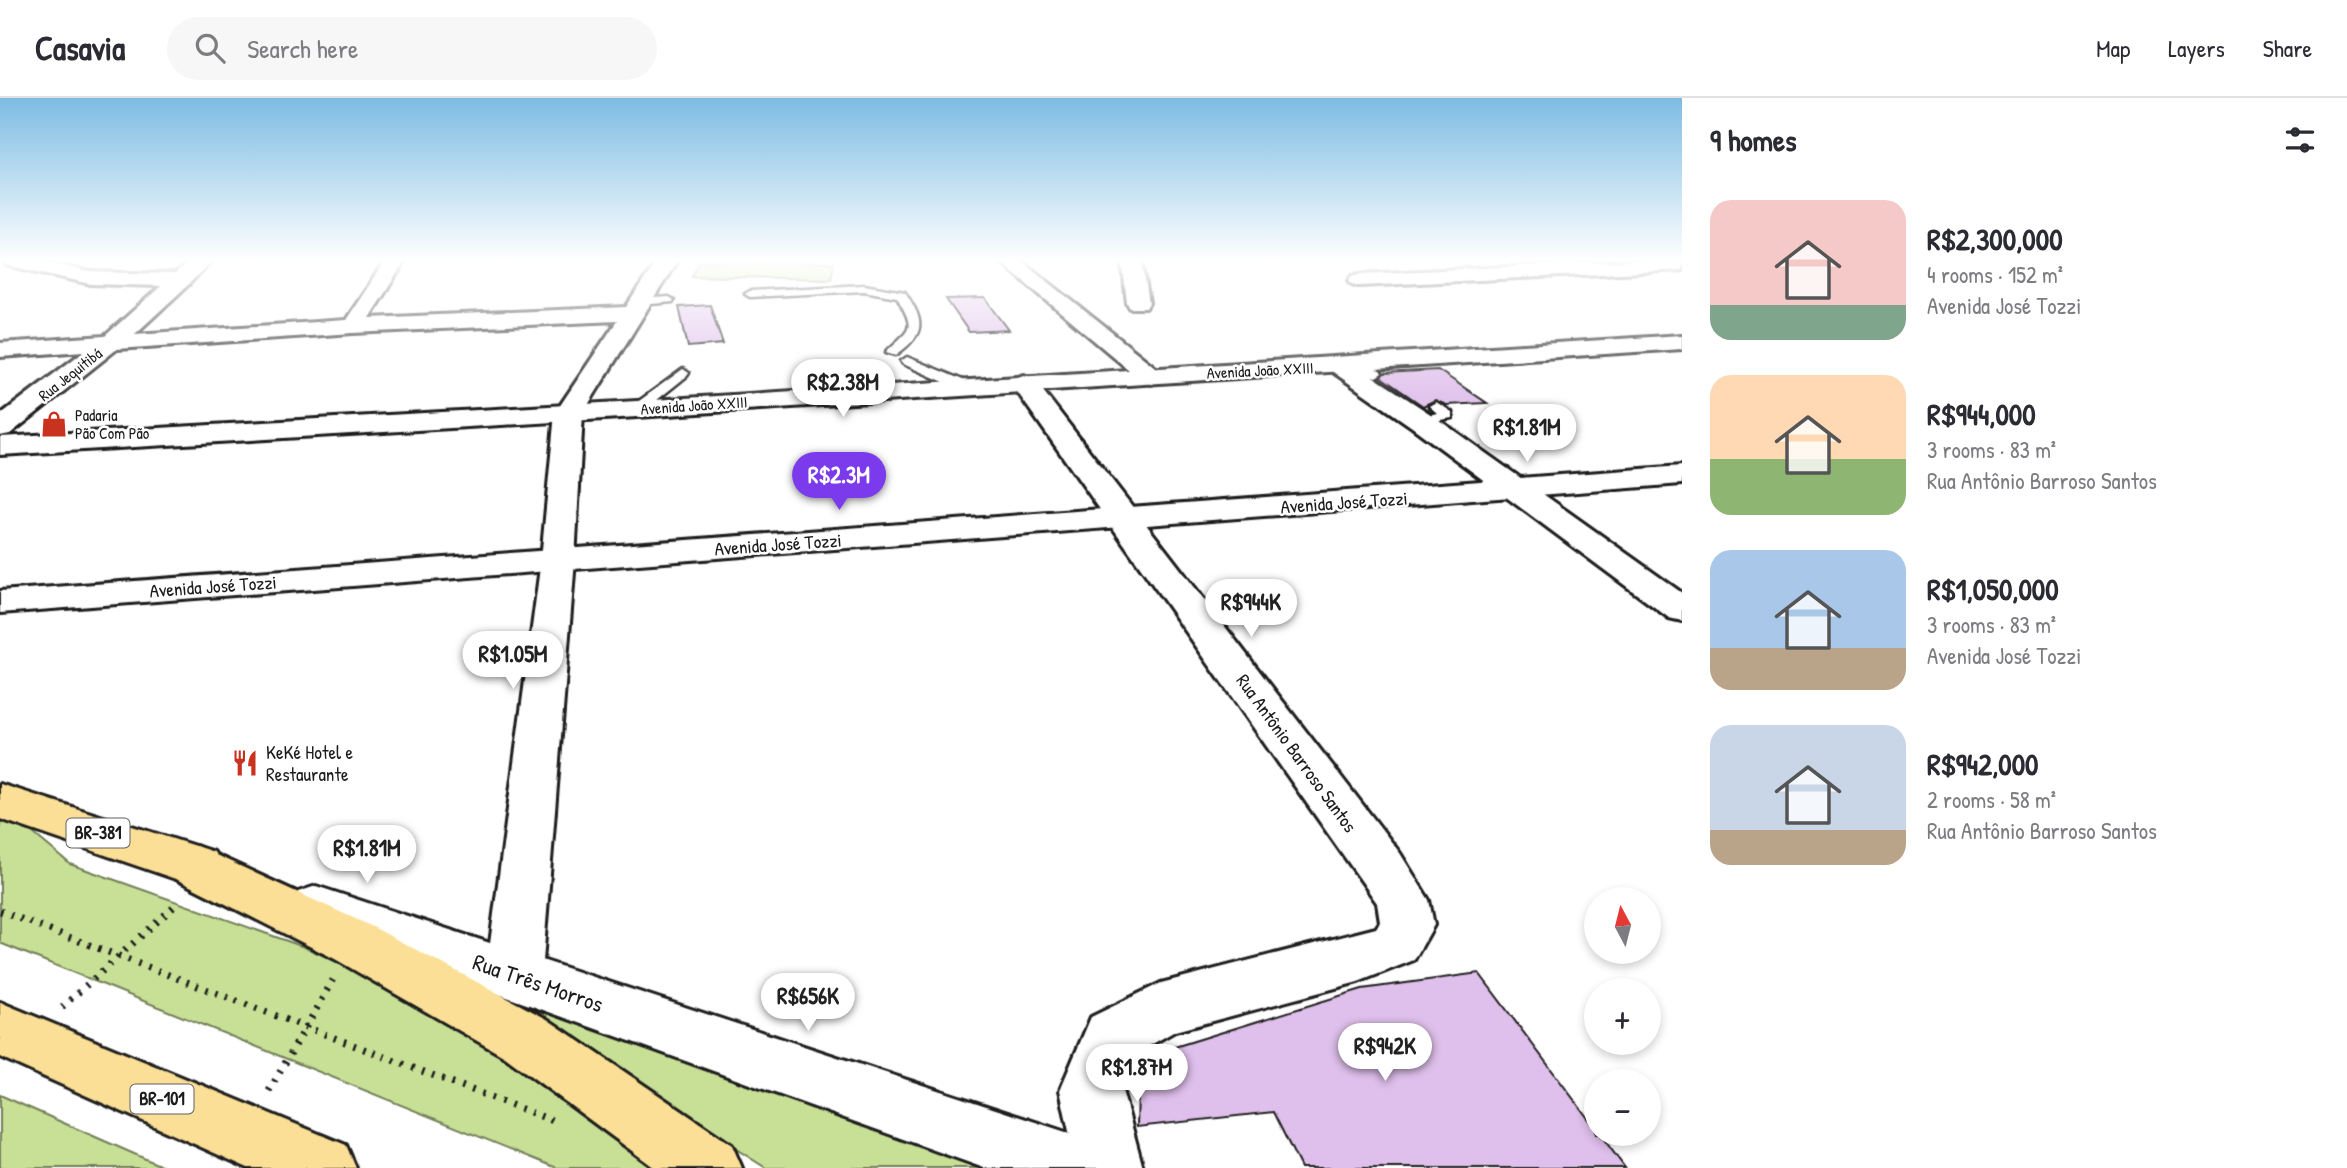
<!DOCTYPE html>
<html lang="en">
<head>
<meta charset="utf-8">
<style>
	:root { --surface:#fff; --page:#f7f7f7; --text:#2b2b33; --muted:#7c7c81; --line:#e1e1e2; --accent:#7c3aed }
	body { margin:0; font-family:"Patrick Hand",sans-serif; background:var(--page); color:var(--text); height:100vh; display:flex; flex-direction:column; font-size:26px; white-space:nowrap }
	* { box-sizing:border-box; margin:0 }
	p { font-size:23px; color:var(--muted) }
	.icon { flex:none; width:38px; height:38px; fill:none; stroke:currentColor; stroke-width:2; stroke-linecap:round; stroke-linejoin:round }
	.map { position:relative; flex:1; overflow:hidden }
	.side { display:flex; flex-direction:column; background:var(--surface); width:665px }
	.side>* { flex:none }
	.needle { width:46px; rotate:353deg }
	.fabs { position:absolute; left:1584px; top:789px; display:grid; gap:14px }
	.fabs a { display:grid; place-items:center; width:77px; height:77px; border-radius:50%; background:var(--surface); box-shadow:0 4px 10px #0003; font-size:35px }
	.price { position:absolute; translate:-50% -60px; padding:0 16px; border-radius:24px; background:#fff; color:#222; font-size:23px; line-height:46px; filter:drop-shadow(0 2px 4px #0008) }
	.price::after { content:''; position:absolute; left:50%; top:42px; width:21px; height:16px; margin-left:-10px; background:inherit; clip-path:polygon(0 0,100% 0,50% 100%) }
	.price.current { background:var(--accent); color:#fff }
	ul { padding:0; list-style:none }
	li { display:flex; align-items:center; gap:21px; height:175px; padding:0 28px }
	li span { display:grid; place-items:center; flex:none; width:196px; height:140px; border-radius:21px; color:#555 }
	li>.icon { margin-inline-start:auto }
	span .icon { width:84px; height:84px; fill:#fffc; stroke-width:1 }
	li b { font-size:30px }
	h2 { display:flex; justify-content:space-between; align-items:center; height:84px; padding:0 28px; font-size:30px }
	header { display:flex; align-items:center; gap:42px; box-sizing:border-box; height:98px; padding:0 35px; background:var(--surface); border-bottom:2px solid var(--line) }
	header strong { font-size:33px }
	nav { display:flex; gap:38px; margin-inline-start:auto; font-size:24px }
	.search { width:490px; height:63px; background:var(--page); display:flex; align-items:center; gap:18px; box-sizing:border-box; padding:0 24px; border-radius:38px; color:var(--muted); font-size:26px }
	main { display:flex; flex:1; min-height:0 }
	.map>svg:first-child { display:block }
	.green { fill:#c8e096; stroke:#727e59; stroke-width:2 }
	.building { fill:#dfbfeb; stroke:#1c1c1c; stroke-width:2 }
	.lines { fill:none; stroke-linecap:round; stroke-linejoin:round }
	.lane-casing { stroke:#1c1c1c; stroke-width:5 }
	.street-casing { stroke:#1c1c1c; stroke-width:6 }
	.secondary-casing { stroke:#1c1c1c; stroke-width:6 }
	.primary-casing { stroke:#1c1c1c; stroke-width:6 }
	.highway-casing { stroke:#1c1c1c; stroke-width:6 }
	.path { stroke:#1c1c1c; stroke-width:7; stroke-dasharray:2.5 8; stroke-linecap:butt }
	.lane { fill:#fff; fill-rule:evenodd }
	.street { fill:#fff; fill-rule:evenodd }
	.secondary { fill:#fff; fill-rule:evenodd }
	.primary { fill:#fbdf96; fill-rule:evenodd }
	.highway { fill:#fbdf96; fill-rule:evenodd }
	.labels { text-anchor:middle; stroke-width:5; stroke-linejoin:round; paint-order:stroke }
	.far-street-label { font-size:16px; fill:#1c1c1c; stroke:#fff }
	.far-poi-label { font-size:16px; fill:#1c1c1c; stroke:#fff; text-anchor:start }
	.shield { fill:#fff; stroke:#606060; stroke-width:2 }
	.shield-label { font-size:18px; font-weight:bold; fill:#1c1c1c }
	.street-label { font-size:19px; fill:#1c1c1c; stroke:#fff }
	.poi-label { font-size:19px; fill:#1c1c1c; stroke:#fff; text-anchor:start }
	.near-street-label { font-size:23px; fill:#1c1c1c; stroke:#fff }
</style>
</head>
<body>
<header>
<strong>Casavia</strong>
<div class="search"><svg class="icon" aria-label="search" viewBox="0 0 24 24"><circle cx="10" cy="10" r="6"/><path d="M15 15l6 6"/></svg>Search here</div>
<nav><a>Map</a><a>Layers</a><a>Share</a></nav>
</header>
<main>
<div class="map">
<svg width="1682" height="1070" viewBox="0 0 1682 1070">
	<rect width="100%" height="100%" fill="#fff"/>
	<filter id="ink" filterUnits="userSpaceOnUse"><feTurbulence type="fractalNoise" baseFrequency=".0143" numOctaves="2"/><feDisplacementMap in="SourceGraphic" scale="14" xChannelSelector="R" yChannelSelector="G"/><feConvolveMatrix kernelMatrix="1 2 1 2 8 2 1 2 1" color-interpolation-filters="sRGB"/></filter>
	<g filter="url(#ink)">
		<path class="green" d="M700,163l134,2 -3,16 -139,-3z
			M0,716l33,19 37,31 234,83 117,50 251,171h-115l-557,-225z
			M494,887l523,183h-251l-154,-98z
			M0,997l166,73h-166z"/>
		<path class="building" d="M985,200l24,32 -40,2 -23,-33z
			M710,207l13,39 -35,3 -9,-40z
			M1438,272l49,33 -41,2 -11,-5 -12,6 -42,-29 3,-4z
			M1479,875l117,156v5h4l25,34h-324l-28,-56 -136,15 2,-69 223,-69z"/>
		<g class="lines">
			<g class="lane-casing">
				<path id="lane" d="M864,187l41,7c19,29 22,41 -9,63l-10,-3c24,-24 31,-20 11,-55l-33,-6 -114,6 -5,-3 5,-3z
					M669,199l5,3 -1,2 -33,3 -5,-3 5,-3z
					M907,259l63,26 2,3 -2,3h-10l-57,-25 -2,-3z
					M1344,263l36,9 2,3 -6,4 -36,-9v-6z
					M683,271l6,4 -2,3 -45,36h-10v-6z
					M1436,304l16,10v6l-35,6v-6l20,-5 -8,-7z"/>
			</g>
			<g class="street-casing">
				<path id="street" d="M3,163h36l52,11 84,2 15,-13h21l-22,23 -54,50 211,-14 39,-59h20l-36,57 257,-11 31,-46h20l-94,152 -8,147 -33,414 -8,17 -20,7 -20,-7 -8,-17 55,-414 14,-147 62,-92 -264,12 -236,16 -107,85 -10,2v-21l84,-64 -84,6v-14l105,-7 56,-50 -70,-2 -85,-19z
					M1000,163h22l138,110 4,5 -4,5 -9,3 -9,-3z
					M1122,163h20l7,42 -3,5h-16l-3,-5z
					M1628,163h54v9l-323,16 -7,-2 -3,-4 3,-4 7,-2z
					M1339,260l9,2 84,55 250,178v28l-13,-3 -257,-191 -82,-57 -3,-5 3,-5z
					M1024,277l9,3 367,475 29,47 5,25 -20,35 -56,22 -183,49 -40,23 -13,36 21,78h-66l-17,-78 31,-73 70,-34 215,-55 4,-6 -3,-19 -366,-520 4,-5z"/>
			</g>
			<g class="secondary-casing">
				<path id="secondary" d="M1682,237v14l-1045,68 -637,38v-18l637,-36z
					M1682,368v18l-1682,129v-22z
					M316,788l759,249 23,10 10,23h-124l-686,-246 -8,-15 8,-15z"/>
			</g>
			<g class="primary-casing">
				<path id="primary" d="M0,686l214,68 7,14 -7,14 -18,6 -196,-67z"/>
			</g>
			<g class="highway-casing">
				<path id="highway" d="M196,748l177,81 174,92 185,126 10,23h-87l-150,-111 -170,-98 -157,-79 -7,-14 7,-14z
					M0,904l346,143 10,23h-108l-248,-111z"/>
			</g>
			<path class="path" d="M0,813l556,211
				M62,909l116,-104
				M269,993l64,-111"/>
			<use href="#lane" class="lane"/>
			<use href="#street" class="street"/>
			<use href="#secondary" class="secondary"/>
			<use href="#primary" class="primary"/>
			<use href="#highway" class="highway"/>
		</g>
	</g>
	<linearGradient id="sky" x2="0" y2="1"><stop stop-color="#7dbce3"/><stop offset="0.52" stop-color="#fff"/><stop offset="1" stop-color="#fff" stop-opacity="0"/></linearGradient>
	<rect width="1682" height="312" fill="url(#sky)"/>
	<defs>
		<g id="shop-bare" transform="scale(2.1)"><path d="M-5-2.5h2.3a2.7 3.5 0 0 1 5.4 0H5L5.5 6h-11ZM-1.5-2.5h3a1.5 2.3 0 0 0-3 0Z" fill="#c8321e" stroke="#fff" stroke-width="2.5" paint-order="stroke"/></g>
		<g id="restaurant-bare" transform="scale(2.1)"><path d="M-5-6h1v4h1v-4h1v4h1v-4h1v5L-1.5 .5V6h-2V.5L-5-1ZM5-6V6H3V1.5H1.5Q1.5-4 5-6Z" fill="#c8321e" stroke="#fff" stroke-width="2.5" paint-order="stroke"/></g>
	</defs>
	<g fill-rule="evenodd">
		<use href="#shop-bare" x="54" y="326"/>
		<use href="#restaurant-bare" x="245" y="665"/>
	</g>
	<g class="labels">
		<g class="far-street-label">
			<text transform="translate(1260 272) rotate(-3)" y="6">Avenida João XXIII</text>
			<text transform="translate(70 276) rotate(-38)" y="6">Rua Jequitibá</text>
			<text transform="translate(694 307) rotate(-4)" y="6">Avenida João XXIII</text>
		</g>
		<g class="far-poi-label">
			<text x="75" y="323">Padaria<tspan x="75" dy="18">Pão Com Pão</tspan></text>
		</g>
		<g class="shield">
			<rect x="66.5" y="720.5" width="63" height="29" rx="5"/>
			<rect x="130.5" y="986.5" width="63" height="29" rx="5"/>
		</g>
		<g class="shield-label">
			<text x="98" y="741">BR-381</text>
			<text x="162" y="1007">BR-101</text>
		</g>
		<g class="street-label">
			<text transform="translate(1344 404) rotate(-4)" y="7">Avenida José Tozzi</text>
			<text transform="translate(778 446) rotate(-4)" y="7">Avenida José Tozzi</text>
			<text transform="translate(213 488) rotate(-4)" y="7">Avenida José Tozzi</text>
			<text transform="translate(1297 655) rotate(54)" y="7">Rua Antônio Barroso Santos</text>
		</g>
		<g class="poi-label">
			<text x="266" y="661">KeKé Hotel e<tspan x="266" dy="22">Restaurante</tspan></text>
		</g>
		<g class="near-street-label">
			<text transform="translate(538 885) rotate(19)" y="8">Rua Três Morros</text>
		</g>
	</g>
</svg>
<div class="fabs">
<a><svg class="needle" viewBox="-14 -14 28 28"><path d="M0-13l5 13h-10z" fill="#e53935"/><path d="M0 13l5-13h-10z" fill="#7c7c81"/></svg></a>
<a>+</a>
<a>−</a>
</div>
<b class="price" style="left:843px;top:321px">R$2.38M</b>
<b class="price" style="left:1527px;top:366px">R$1.81M</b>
<b class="price current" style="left:839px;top:414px">R$2.3M</b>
<b class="price" style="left:1251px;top:541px">R$944K</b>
<b class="price" style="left:513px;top:593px">R$1.05M</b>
<b class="price" style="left:367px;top:787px">R$1.81M</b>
<b class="price" style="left:808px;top:935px">R$656K</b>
<b class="price" style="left:1385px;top:985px">R$942K</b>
<b class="price" style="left:1137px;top:1006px">R$1.87M</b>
</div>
<section class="side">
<h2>9 homes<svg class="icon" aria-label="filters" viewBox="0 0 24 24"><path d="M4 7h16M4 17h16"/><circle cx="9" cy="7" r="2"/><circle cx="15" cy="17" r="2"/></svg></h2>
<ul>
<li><span style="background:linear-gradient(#f6c9c9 75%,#7fa58c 0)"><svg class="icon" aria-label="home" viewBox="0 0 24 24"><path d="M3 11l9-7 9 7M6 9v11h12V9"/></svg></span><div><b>R$2,300,000</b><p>4 rooms · 152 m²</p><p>Avenida José Tozzi</p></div></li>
<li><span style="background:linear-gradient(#ffd9b3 60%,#8fb573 0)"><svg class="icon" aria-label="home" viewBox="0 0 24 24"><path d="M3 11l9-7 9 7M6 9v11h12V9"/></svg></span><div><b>R$944,000</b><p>3 rooms · 83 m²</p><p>Rua Antônio Barroso Santos</p></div></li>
<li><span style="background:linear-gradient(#a9c7e8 70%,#b9a48a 0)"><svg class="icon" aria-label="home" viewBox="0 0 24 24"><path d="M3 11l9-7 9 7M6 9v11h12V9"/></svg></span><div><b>R$1,050,000</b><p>3 rooms · 83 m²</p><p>Avenida José Tozzi</p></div></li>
<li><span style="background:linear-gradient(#c9d6e8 75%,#b9a48a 0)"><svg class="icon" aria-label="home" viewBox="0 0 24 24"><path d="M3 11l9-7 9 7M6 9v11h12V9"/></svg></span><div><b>R$942,000</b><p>2 rooms · 58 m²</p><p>Rua Antônio Barroso Santos</p></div></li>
</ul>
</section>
</main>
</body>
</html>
